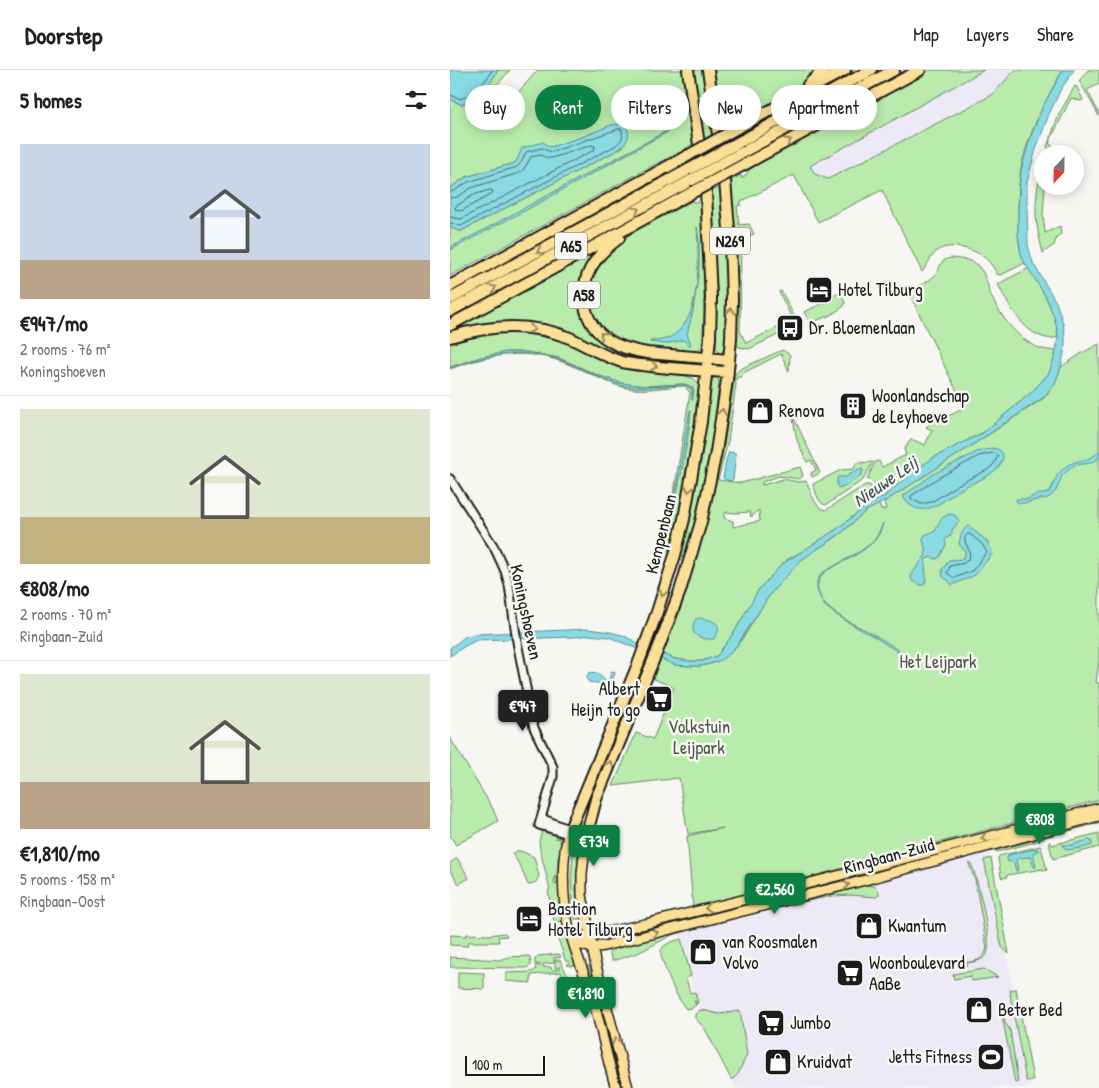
<!DOCTYPE html>
<html lang="en">
<head>
<meta charset="utf-8">
<style>
	:root { --surface:#fff; --page:#f6f6f6; --text:#202124; --muted:#757577; --line:#e0e0e0; --accent:#0b8043 }
	body { margin:0; font-family:"Patrick Hand",sans-serif; background:var(--page); color:var(--text); height:100vh; display:flex; flex-direction:column; font-size:19px; white-space:nowrap }
	* { box-sizing:border-box; margin:0 }
	p { font-size:16px; color:var(--muted) }
	.icon { flex:none; width:28px; height:28px; fill:none; stroke:currentColor; stroke-width:2; stroke-linecap:round; stroke-linejoin:round }
	.map { position:relative; flex:1; overflow:hidden }
	.sheet { display:flex; flex-direction:column; background:var(--surface); width:450px }
	.sheet>* { flex:none }
	.hud { position:absolute; left:15px; top:15px; width:475px; height:45px; display:flex; gap:10px }
	.needle { width:32px; rotate:202deg }
	.buttons { position:absolute; left:584px; top:75px; display:grid; gap:10px }
	.buttons a { display:grid; place-items:center; width:50px; height:50px; border-radius:50%; background:var(--surface); box-shadow:0 2px 12px #0003; font-size:25px }
	.scale { position:absolute; left:15px; bottom:12px; width:80px; box-sizing:border-box; padding-left:5px; border:2px solid #1c1c1c; border-top:0; font-size:14px; line-height:18px; white-space:nowrap; color:#1c1c1c; -webkit-text-stroke:4px #f6f6f2; paint-order:stroke }
	.price { position:absolute; translate:-50% -42px; padding:0 11px; border-radius:5px; background:var(--accent); color:#fff; font-size:16px; line-height:32px; filter:drop-shadow(0 1px 2px #0008) }
	.price::after { content:''; position:absolute; left:50%; top:30px; width:15px; height:11px; margin-left:-8px; background:inherit; clip-path:polygon(0 0,100% 0,50% 100%) }
	.price.current { background:#222; color:#fff }
	ul { padding:0; list-style:none }
	li { display:grid; align-content:center; gap:10px; height:265px; padding:0 20px }
	li+li { border-top:1px solid var(--line) }
	li span { display:grid; place-items:center; height:155px; border-radius:0px; color:#555 }
	li>.icon { margin-inline-start:auto }
	span .icon { width:90px; height:90px; fill:#fffc; stroke-width:1 }
	li b { font-size:21px }
	h2 { display:flex; justify-content:space-between; align-items:center; height:60px; padding:0 20px; font-size:21px }
	.pill { padding:0 18px; border-radius:22px; background:var(--surface); box-shadow:0 2px 12px #0003; font-size:18px; line-height:45px }
	.pill.current { background:var(--accent); color:#fff }
	header { display:flex; align-items:center; gap:30px; box-sizing:border-box; height:70px; padding:0 25px; background:var(--surface); border-bottom:1px solid var(--line) }
	header strong { font-size:24px }
	nav { display:flex; gap:28px; margin-inline-start:auto; font-size:18px }
	main { display:flex; flex:1; min-height:0 }
	.map>svg:first-child { display:block }
	.built { fill:#ede9f6 }
	.green { fill:#b8ebac; stroke:#6a8464; fill-rule:evenodd }
	.water { fill:#89dae2; stroke:#5d8e93 }
	.lines { fill:none; stroke-linecap:round; stroke-linejoin:round }
	.shore { stroke:#48686b; stroke-width:1 }
	.minor-casing { stroke:#1c1c1c; stroke-width:11 }
	.major-casing { stroke:#1c1c1c; stroke-width:12 }
	.highway-casing { stroke:#1c1c1c; stroke-width:14 }
	.minor { stroke:#f6f6f2; stroke-width:7 }
	.major { stroke:#fbdf96; stroke-width:9 }
	.highway { stroke:#fbdf96; stroke-width:10 }
	.highway-bridge-casing { stroke:#1c1c1c; stroke-width:14; stroke-linecap:butt }
	.highway-bridge { stroke:#fbdf96; stroke-width:10 }
	.oneway { stroke:#97875f }
	.labels { text-anchor:middle; stroke-width:5; stroke-linejoin:round; paint-order:stroke }
	.shield { fill:#f6f6f2; stroke:#5d5d5c; stroke-width:1 }
	.shield-label { font-size:16px; font-weight:bold; fill:#1c1c1c }
	.poi-label { font-size:18px; fill:#1c1c1c; stroke:#f6f6f2; text-anchor:start }
	.street-label { font-size:18px; fill:#1c1c1c; stroke:#f6f6f2 }
	.park-label { font-size:18px; fill:#4b5a47; stroke:#f6f6f2 }
	.water-label { font-size:19px; font-style:italic; fill:#3d5557; stroke:#f6f6f2 }
</style>
</head>
<body>
<header>
<strong>Doorstep</strong>
<nav><a>Map</a><a>Layers</a><a>Share</a></nav>
</header>
<main>
<section class="sheet">
<h2>5 homes<svg class="icon" aria-label="filters" viewBox="0 0 24 24"><path d="M4 7h16M4 17h16"/><circle cx="9" cy="7" r="2"/><circle cx="15" cy="17" r="2"/></svg></h2>
<ul>
<li><span style="background:linear-gradient(#c9d6e8 75%,#b9a48a 0)"><svg class="icon" aria-label="home" viewBox="0 0 24 24"><path d="M3 11l9-7 9 7M6 9v11h12V9"/></svg></span><div><b>€947/mo</b><p>2 rooms · 76 m²</p><p>Koningshoeven</p></div></li>
<li><span style="background:linear-gradient(#dfe7d0 70%,#c2b280 0)"><svg class="icon" aria-label="home" viewBox="0 0 24 24"><path d="M3 11l9-7 9 7M6 9v11h12V9"/></svg></span><div><b>€808/mo</b><p>2 rooms · 70 m²</p><p>Ringbaan-Zuid</p></div></li>
<li><span style="background:linear-gradient(#dfe7d0 70%,#b9a48a 0)"><svg class="icon" aria-label="home" viewBox="0 0 24 24"><path d="M3 11l9-7 9 7M6 9v11h12V9"/></svg></span><div><b>€1,810/mo</b><p>5 rooms · 158 m²</p><p>Ringbaan-Oost</p></div></li>
</ul>
</section>
<div class="map">
<svg width="649" height="1018" viewBox="0 0 649 1018">
	<rect width="100%" height="100%" fill="#f6f6f2"/>
	<filter id="ink" filterUnits="userSpaceOnUse"><feTurbulence type="fractalNoise" baseFrequency=".02" numOctaves="2"/><feDisplacementMap in="SourceGraphic" scale="10" xChannelSelector="R" yChannelSelector="G"/><feConvolveMatrix kernelMatrix="1 2 1 2 8 2 1 2 1" color-interpolation-filters="sRGB"/></filter>
	<g filter="url(#ink)">
		<path class="built" d="M534,0h31l-23,25 -164,84 -13,-5 -5,-8z
			M537,777l44,240 -8,1h-287l-36,-70 -23,-90z"/>
		<path class="green" d="M48,0h12l-26,30 15,14 39,-44h145l11,73 -9,6v1l-35,17 -200,109v-26l11,-6 -1,-1 -10,5v-21l6,3 5,1 157,-81 6,-4 -13,-21 -26,11 -67,22 -3,5 -49,14 -16,11v-89l12,6c6,-5 12,-7 18,-11 8,-6 13,-16 18,-24zM230,54v1l-210,114 128,-71z
			M241,0h14l10,63 -13,7z
			M265,0h105l-14,11 -27,19 -37,19 -8,-1v5l-13,7z
			M404,0h5l-119,65v-3z
			M456,0h4l-166,90v-2z
			M479,0h55l-174,96 5,8 13,5 164,-84 23,-25h48c-18,30 -35,64 -42,98 -3,18 -3,36 -3,54 0,13 1,30 7,41l-24,12 -4,-1c-8,-17 -22,-25 -40,-27 -7,-1 -13,0 -19,3 -8,6 -10,15 -16,22l-40,-82 -64,32 -24,-47 -54,27 1,3 -4,1 2,19 10,-1 5,10 -13,5 -1,92 6,12 43,-21 -2,-4 4,-2 -12,-24 1,-1 2,1 14,28 -2,7 -45,22 -10,-2 -5,-6 -1,-105 14,-2v-6l-5,1v5l-9,1 -5,-53 13,-7 1,4 6,-7v-1l7,-5z
			M638,0h11v14l-12,6 12,23v3l-15,-27 -5,-8z
			M625,16l2,1 6,13 -3,1 -9,-3 -22,45 4,4 -2,2h-2l-2,-2 12,-33z
			M239,91l1,1 -240,131v-3z
			M592,94v22h3l-2,28 2,19 15,-7 1,8 -4,3 -3,8 -11,8c-2,-9 -5,-19 -6,-28 -3,-20 1,-42 5,-61z
			M241,103v2l-241,133v-5z
			M243,116v2l-243,133v-3l143,-77z
			M272,116l6,105 -2,54 -5,9h-2l-3,-8 1,-58 -8,-95z
			M242,131l1,1h9l2,58v55l-2,32 -7,5c-39,-3 -98,-1 -106,-51 -3,-16 5,-34 16,-46 21,-23 60,-39 87,-54z
			M155,177l-23,42 20,51 86,20v2l-58,-6 -18,-3 -67,-24 -95,6v-4z
			M501,188c9,1 19,1 26,7 8,7 10,18 13,28 8,20 27,46 47,54 6,3 13,3 19,4l-3,13 -4,9 -17,19 -48,40 -51,26 -21,15 -30,25c-4,-7 -6,-17 -15,-19l8,-17 4,-1 3,6 24,-12 -2,-5 7,-11 14,6 7,-15 -6,-3 14,-12 2,4 23,-11 -57,-117c7,-4 19,-8 25,-14 9,-7 4,-17 18,-19z
			M579,198c13,22 27,43 29,69 -4,1 -8,2 -12,1 -23,-5 -39,-35 -48,-54z
			M391,222l4,11 -1,3 -13,9 -21,8 -6,-11 28,-13 -1,-2z
			M50,261l32,1 28,6 52,26 16,6 58,6c13,3 14,9 16,21l-23,124 -9,33 -8,-3 16,-63 12,-67v-10l-13,74 -17,66 -2,-1 17,-64 15,-93 -5,-7c-18,0 -39,6 -58,2 -20,-4 -38,-16 -57,-23 -41,-18 -79,-11 -120,4v-1l30,-10 25,-5h22l33,7 43,19 31,8 52,-2 6,5v10l2,-9 -2,-4 -8,-3 -40,2 -23,-3 -21,-7 -41,-18 -33,-6h-20l-25,5 -31,10v-26z
			M649,274v317l-3,21 3,1v117l-406,108 -6,-72 36,-8 -35,6 -9,-56 -66,8 23,-53 17,6 21,-51 -22,-10 9,-20c14,7 21,8 37,8 30,-2 42,-23 56,-46 8,-14 16,-27 26,-38 7,-8 14,-16 21,-22 12,-10 27,-16 39,-26 13,-10 23,-24 39,-30l2,6 5,-1 -2,-7 84,-54 76,-50 11,-15 6,-16 21,-14z
			M333,280l7,5 -1,16 -8,-17 -38,19 -1,4h-5l-9,64 -10,39 23,3 59,-16 3,9 -4,3 -20,-3 -17,6v3l21,-6 16,3 7,-1c5,10 8,27 20,29l39,-25h4l2,1 6,14 -8,4 -32,25 -30,20 -19,10 -29,30 -24,42 -18,25 -15,5h-11l-16,-2 -13,-5 17,-40 45,-169 11,-71 5,-5 40,-18zM309,440l1,11 -27,6v-6l-9,-3 2,-6 10,1 14,-1 1,5z
			M265,305l3,1 1,8 -8,67 -8,40 -16,68 -8,-3c8,-34 17,-67 23,-102 4,-24 0,-58 13,-79z
			M342,344l28,59 -8,4 -1,-4 5,-3 -5,-10 -4,2 -10,-22z
			M423,392l-10,18 -37,25c-8,-1 -10,-13 -13,-21l28,-14 13,-1 2,-6z
			M0,668l42,69 6,14 -42,24 -6,-10z
			M649,751v2l-52,14 -15,6 -35,9 -1,-2 40,-10 -40,9v-1z
			M96,760l15,6v2l-5,-1 -1,1 6,1 -1,3h2l-1,9 -3,7 -1,18 -3,1v7l3,1 -2,-7h2l2,6 4,37 -9,1v-1l-6,-30 2,-1 -10,-40 -1,-9 3,-10z
			M649,763v14l-46,12 -4,-16 1,-2 2,4z
			M590,776l1,1 6,23 -3,1 -1,-2 -36,6v2l-5,1 -1,-1 -3,-19 1,-2z
			M507,778l2,4 -44,12 -1,-2v2l-307,78 -1,-3 58,-12 27,-10z
			M123,779l5,1 -2,40 2,8 2,21h-5l-4,-36z
			M67,781h4l13,6 5,19 -3,6 -8,3 -8,-19 -8,-13z
			M7,788l12,20 -10,6 -9,-14v-7z
			M541,788l18,96 -7,-7 -2,-8 -16,-79z
			M521,793c6,14 22,79 16,91 -4,7 -13,8 -20,9v2l-9,2v-3c13,-3 25,-1 29,-16l-12,-68 -6,-16z
			M414,815l10,1 5,5v4l-3,2 -26,-2 -18,1 -53,11 -107,28 -34,18 -26,8 -4,-12 10,-3 163,-41 32,-7z
			M114,856l11,39 -5,1 -3,-1 3,-2 -1,-2 -3,1 -11,-32 2,-3z
			M55,863l2,3 -9,1 1,5h-31l-1,4 -17,-1v-10l16,1 1,-2 21,1z
			M231,869l10,37 -5,2 4,15 5,-1 3,11 -2,1v-3h-2l2,4 -5,4 -1,-1 -4,1c-11,-14 -17,-30 -23,-47 -1,-3 -3,-8 -2,-11 2,-8 14,-10 20,-12z
			M109,884l2,3 -7,1v5l-11,1v3h8l1,3 8,-1v-2l-5,1v-8h5c6,15 17,28 23,43v2h-11l4,-1v-5l-4,-1 5,-1 -16,-25 -30,3v8l-25,-2v-8l24,-1 4,-1 2,-2 -1,-4h2l1,1h2v-2h-5v-5l3,-3z
			M79,886l1,1 1,8 -4,3 -77,-1v-10l49,3 10,-3z
			M139,896l19,66 9,21 9,35h-3l-7,-17v-2l1,-1h-2l-17,-63 -13,-38z
			M534,899l14,8 -26,4 -1,-5 -17,3 -1,-5z
			M8,902l26,1v16l-26,-1z
			M566,919l17,91 -7,1 -16,-87h1l-1,-4z
			M550,935h2l3,18 5,7 8,52 -3,1z
			M250,940h2l17,4 21,-3 7,43 -9,20 -5,5h-2l-26,-50 -10,-11v-4z"/>
		<path class="water" d="M0,0h48c-5,8 -10,18 -18,24 -6,4 -12,6 -18,11l-12,-6z
			M613,0h11l-13,19 -12,25 -13,35 -9,33v28l1,35 5,18 23,39 7,21 2,13v12l-4,19 -6,16 -11,14 -76,51 -84,54 -18,9 -26,23 -39,26 -30,33 -33,51 -8,9 -9,7 -8,3 -12,3h-14l-12,-1 -66,-28 -20,-2 -14,2 -98,3 -12,6 -15,10v-8l16,-12 10,-2 112,-5 22,3 12,3 28,14 25,10 16,2h11l15,-5 18,-25 24,-42 23,-25 55,-35 32,-25 13,-6 30,-25 21,-15 51,-26 48,-40 17,-19 6,-17 3,-19 -1,-9 -3,-11 -8,-20 -22,-35 -3,-8 -3,-20v-24l2,-33 2,-11 7,-24 13,-34z
			M168,54c9,0 13,8 9,16 -2,5 -6,7 -9,10l-157,81 -5,-1 -6,-3v-39l16,-11 49,-14 3,-5 4,-10 21,-6 7,5 35,-11 26,-11z
			M228,55v1l-148,82 -80,42v-2z
			M247,157l2,14v28l-6,42 -6,23 4,11h-3l-4,-5 -19,4 -15,-2v-1c54,2 49,-77 47,-114z
			M56,282h20l32,6 42,18 21,7 23,3 40,-2 4,1 5,4v11h-1v-10l-6,-5c-21,-1 -41,5 -61,1 -19,-4 -35,-14 -53,-22 -40,-17 -82,-11 -122,4v-1l31,-10z
			M240,340h1c-5,48 -16,95 -29,141h-2l17,-66z
			M543,378c5,1 10,3 10,9 -3,18 -29,24 -42,32 -14,8 -31,27 -48,18 -5,-3 -8,-6 -10,-11l32,-23 42,-21z
			M649,381v7l-8,5 -16,2 -9,7 -4,4 -6,15 -8,7 -12,2 -10,3h-8l-2,-2v-2h12l7,-4 13,-2c6,-7 7,-18 15,-24 11,-11 27,-6 36,-18z
			M279,382l6,1 1,2 -3,24 -2,2 -5,-1 -3,-2 3,-18z
			M411,399l2,1 -2,5c-6,5 -14,12 -22,13l-2,-2v-7l1,-2h8l4,-3z
			M499,444l6,1 4,6 -4,6 -3,2v5l-2,2 -2,1 -3,3 1,5 -7,13 -4,1 -4,-2 -5,2c-3,9 3,18 -2,26h-3l-9,-4 -1,-4 1,-3 13,-18 1,-4 -3,-12v-2l2,-3 10,-4 7,-13z
			M433,453c-2,7 -5,15 -11,20 -10,9 -23,16 -35,22 -4,3 -10,4 -13,8 -12,11 -5,27 6,36 13,11 28,17 43,25 13,7 26,17 38,25l-1,1 -35,-23 -17,-9 -23,-14 -11,-9 -7,-15v-9l5,-8 37,-21 14,-10 4,-6z
			M518,456l18,14 7,13 -18,22 -23,10 -1,-1 -3,-4 -5,-3 -1,-7 7,-10 13,-1 3,-4v-3l-6,-8c1,-7 3,-14 9,-18z
			M249,548c7,1 22,3 19,13 0,1 -4,8 -4,8 -14,1 -26,-4 -19,-19z
			M163,601l2,1 -4,14c-6,3 -9,-2 -15,-3 -2,-1 -4,0 -7,-1l-2,-2v-4l2,-3c8,-2 10,1 15,7l3,1 2,-2 2,-7z
			M638,770l4,1v4l-10,3 -15,2 -5,-5h9z
			M584,779h4v2l-5,2 3,14h-2l-4,-10 -10,1 -4,2 2,10 -2,1 -2,-8 -7,-2v-4l2,-2z"/>
		<g class="lines">
			<path class="shore" d="M0,25l11,4 17,-10 10,-12 4,-7
				M40,120l3,1 -1,3 -31,17 -6,-2 1,-3 18,-11z
				M0,122l4,-1 14,-9 49,-15 5,-6 4,-9 16,-4 6,3 4,1 66,-23h3c4,8 0,12 -6,17l-154,80 -11,-3
				M0,128l7,-1 14,-9 48,-15 5,-4 7,-12 10,-2 6,3h5l40,-13 3,1 -1,4 -133,69 -11,-2
				M543,383l3,1 2,2 -5,9 -6,5 -30,15 -19,13 -7,4 -10,2 -10,-5v-3l27,-18 41,-22z
				M518,464h2l12,10 5,8 -15,19 -18,7 -7,-5 3,-7 14,-3 6,-6 -1,-7 -4,-8v-5z"/>
			<g class="minor-casing">
				<path id="minor" d="M0,409l44,68 11,24 4,14 8,57 17,86 19,39v10l-14,48 29,9 18,3
					M91,748l32,13"/>
			</g>
			<g class="major-casing">
				<path id="major" d="M120,759c-9,25 -8,68 -2,95 6,27 18,53 26,79 8,28 13,57 22,85
					M136,767l-4,37v21l13,67 33,126
					M124,873l15,-7 56,-12 142,-35 312,-81
					M124,873l18,5 12,-2 250,-63 245,-67"/>
			</g>
			<g class="highway-casing">
				<path id="highway" d="M358,15l16,-15
					M289,57l106,-57
					M291,71l130,-71
					M293,82l151,-82
					M295,94l175,-94
					M169,168c-9,7 -17,13 -23,22 -20,26 -15,64 14,81 11,7 25,10 37,12l82,7
					M0,216l239,-131
					M0,229l240,-130
					M0,241l242,-131
					M0,255l243,-133
					M0,267c39,-12 81,-15 120,1 17,8 33,18 52,24 12,3 25,3 37,5 23,2 46,4 69,5
					M120,759l69,-167 18,-50 18,-57 9,-36 17,-97 9,-84 1,-40 -5,-106 -18,-122
					M136,767l10,-38 64,-155 20,-53 21,-69 15,-70 11,-72 4,-41 1,-40 -2,-58 -5,-61 -17,-110"/>
			</g>
			<use href="#minor" class="minor"/>
			<use href="#major" class="major"/>
			<use href="#highway" class="highway"/>
			<g class="highway-bridge-casing">
				<path id="highway-bridge" d="M239,85l50,-28
					M240,99l51,-28
					M242,110l51,-28
					M243,122l52,-28"/>
			</g>
			<use href="#highway-bridge" class="highway-bridge"/>
		</g>
		<defs><path id="oneway-chevron" d="M-2-3.5L2.5 0L-2 3.5" fill="none" stroke-width="1.6" stroke-linecap="round" stroke-linejoin="round" transform="scale(1.25)"/></defs>
		<g class="oneway">
			<use href="#oneway-chevron" transform="translate(338 71) rotate(-28)"/>
			<use href="#oneway-chevron" transform="translate(186 140) rotate(-29)"/>
			<use href="#oneway-chevron" transform="translate(90 181) rotate(151)"/>
			<use href="#oneway-chevron" transform="translate(43 218) rotate(-29)"/>
			<use href="#oneway-chevron" transform="translate(281 241) rotate(-89)"/>
			<use href="#oneway-chevron" transform="translate(82 259) rotate(8)"/>
			<use href="#oneway-chevron" transform="translate(153 265) rotate(-139)"/>
			<use href="#oneway-chevron" transform="translate(204 296) rotate(6)"/>
			<use href="#oneway-chevron" transform="translate(272 342) rotate(-81)"/>
			<use href="#oneway-chevron" transform="translate(239 419) rotate(101)"/>
			<use href="#oneway-chevron" transform="translate(213 523) rotate(107)"/>
			<use href="#oneway-chevron" transform="translate(160 694) rotate(-68)"/>
			<use href="#oneway-chevron" transform="translate(534 768) rotate(165)"/>
			<use href="#oneway-chevron" transform="translate(396 815) rotate(-14)"/>
			<use href="#oneway-chevron" transform="translate(258 838) rotate(166)"/>
			<use href="#oneway-chevron" transform="translate(205 863) rotate(-14)"/>
			<use href="#oneway-chevron" transform="translate(166 971) rotate(-105)"/>
		</g>
	</g>
	<defs>
		<g id="hotel-square" transform="scale(1.4375)"><rect x="-9" y="-9" width="18" height="18" rx="4" fill="#1c1c1c" stroke="#f6f6f2"/><path d="M-6-4.5h1.5V1H6V5H4.5V3h-9V5H-6ZM-4 0a1.8 1.8 0 1 1 3.6 0ZM.5 0V-2.5h3Q6-2.5 6 0Z" fill="#fff"/></g>
		<g id="bus-square" transform="scale(1.4375)"><rect x="-9" y="-9" width="18" height="18" rx="4" fill="#1c1c1c" stroke="#f6f6f2"/><path d="M-5-6H5V4H4V6H2V4H-2V6H-4V4H-5ZM-3.5-4V0h7V-4ZM-3.5 1.2v1.5H-2V1.2ZM2 1.2v1.5H3.5V1.2Z" fill="#fff"/></g>
		<g id="building-square" transform="scale(1.4375)"><rect x="-9" y="-9" width="18" height="18" rx="4" fill="#1c1c1c" stroke="#f6f6f2"/><path d="M-4-6H4V6H1V3H-1V6H-4ZM-2.5-4.3h1.7v1.8h-1.7ZM.8-4.3h1.7v1.8H.8ZM-2.5-1h1.7V.8h-1.7ZM.8-1h1.7V.8H.8Z" fill="#fff"/></g>
		<g id="shop-square" transform="scale(1.4375)"><rect x="-9" y="-9" width="18" height="18" rx="4" fill="#1c1c1c" stroke="#f6f6f2"/><path d="M-5-2.5h2.3a2.7 3.5 0 0 1 5.4 0H5L5.5 6h-11ZM-1.5-2.5h3a1.5 2.3 0 0 0-3 0Z" fill="#fff"/></g>
		<g id="supermarket-square" transform="scale(1.4375)"><rect x="-9" y="-9" width="18" height="18" rx="4" fill="#1c1c1c" stroke="#f6f6f2"/><path d="M-6-5.5h2.5l.6 2H6L4.5 2H-2.5L-4.4-4H-6ZM-1.5 3.2a1.3 1.3 0 1 0 .1 0ZM3 3.2a1.3 1.3 0 1 0 .1 0Z" fill="#fff"/></g>
		<g id="stadium-square" transform="scale(1.4375)"><rect x="-9" y="-9" width="18" height="18" rx="4" fill="#1c1c1c" stroke="#f6f6f2"/><path d="M0-5a6.5 5 0 1 0 0 10a6.5 5 0 1 0 0-10ZM-3.5-1.8h7v3.6h-7Z" fill="#fff"/></g>
	</defs>
	<g fill-rule="evenodd">
		<use href="#hotel-square" x="369" y="220"/>
		<use href="#bus-square" x="340" y="258"/>
		<use href="#building-square" x="403" y="336"/>
		<use href="#shop-square" x="310" y="341"/>
		<use href="#supermarket-square" x="209" y="629"/>
		<use href="#hotel-square" x="79" y="849"/>
		<use href="#shop-square" x="419" y="856"/>
		<use href="#shop-square" x="253" y="882"/>
		<use href="#supermarket-square" x="400" y="903"/>
		<use href="#shop-square" x="529" y="940"/>
		<use href="#supermarket-square" x="321" y="953"/>
		<use href="#stadium-square" x="541" y="987"/>
		<use href="#shop-square" x="328" y="992"/>
	</g>
	<g class="labels">
		<g class="shield">
			<rect x="260" y="157.5" width="40" height="27" rx="4"/>
			<rect x="105" y="162.5" width="32" height="27" rx="4"/>
			<rect x="118" y="211.5" width="32" height="27" rx="4"/>
		</g>
		<g class="shield-label">
			<text x="280" y="177">N269</text>
			<text x="121" y="182">A65</text>
			<text x="134" y="231">A58</text>
		</g>
		<g class="poi-label">
			<text x="388" y="226">Hotel Tilburg</text>
			<text x="359" y="264">Dr. Bloemenlaan</text>
			<text x="422" y="332">Woonlandschap<tspan x="422" dy="21">de Leyhoeve</tspan></text>
			<text x="329" y="347">Renova</text>
			<text x="190" y="625" text-anchor="end">Albert<tspan x="190" dy="21">Heijn to go</tspan></text>
			<text x="98" y="845">Bastion<tspan x="98" dy="21">Hotel Tilburg</tspan></text>
			<text x="438" y="862">Kwantum</text>
			<text x="272" y="878">van Roosmalen<tspan x="272" dy="21">Volvo</tspan></text>
			<text x="419" y="899">Woonboulevard<tspan x="419" dy="21">AaBe</tspan></text>
			<text x="548" y="946">Beter Bed</text>
			<text x="340" y="959">Jumbo</text>
			<text x="522" y="993" text-anchor="end">Jetts Fitness</text>
			<text x="347" y="998">Kruidvat</text>
		</g>
		<g class="street-label">
			<text transform="translate(211 464) rotate(-76)" y="6">Kempenbaan</text>
			<text transform="translate(76 542) rotate(78)" y="6">Koningshoeven</text>
			<text transform="translate(439 786) rotate(-15)" y="6">Ringbaan-Zuid</text>
		</g>
		<g class="park-label">
			<text x="488" y="598">Het Leijpark</text>
			<text x="249" y="663">Volkstuin<tspan x="249" dy="21">Leijpark</tspan></text>
		</g>
		<g class="water-label">
			<text transform="translate(435 411) rotate(-35)" y="7">Nieuwe Leij</text>
		</g>
	</g>
</svg>
<div class="buttons">
<a><svg class="needle" viewBox="-14 -14 28 28"><path d="M0-13l5 13h-10z" fill="#e53935"/><path d="M0 13l5-13h-10z" fill="#757577"/></svg></a>
</div>
<div class="scale">100 m</div>
<b class="price current" style="left:73px;top:662px">€947</b>
<b class="price" style="left:590px;top:775px">€808</b>
<b class="price" style="left:144px;top:797px">€734</b>
<b class="price" style="left:325px;top:845px">€2,560</b>
<b class="price" style="left:136px;top:949px">€1,810</b>
<div class="hud">
<a class="pill">Buy</a>
<a class="pill current">Rent</a>
<a class="pill">Filters</a>
<a class="pill">New</a>
<a class="pill">Apartment</a>
</div>
</div>
</main>
</body>
</html>
